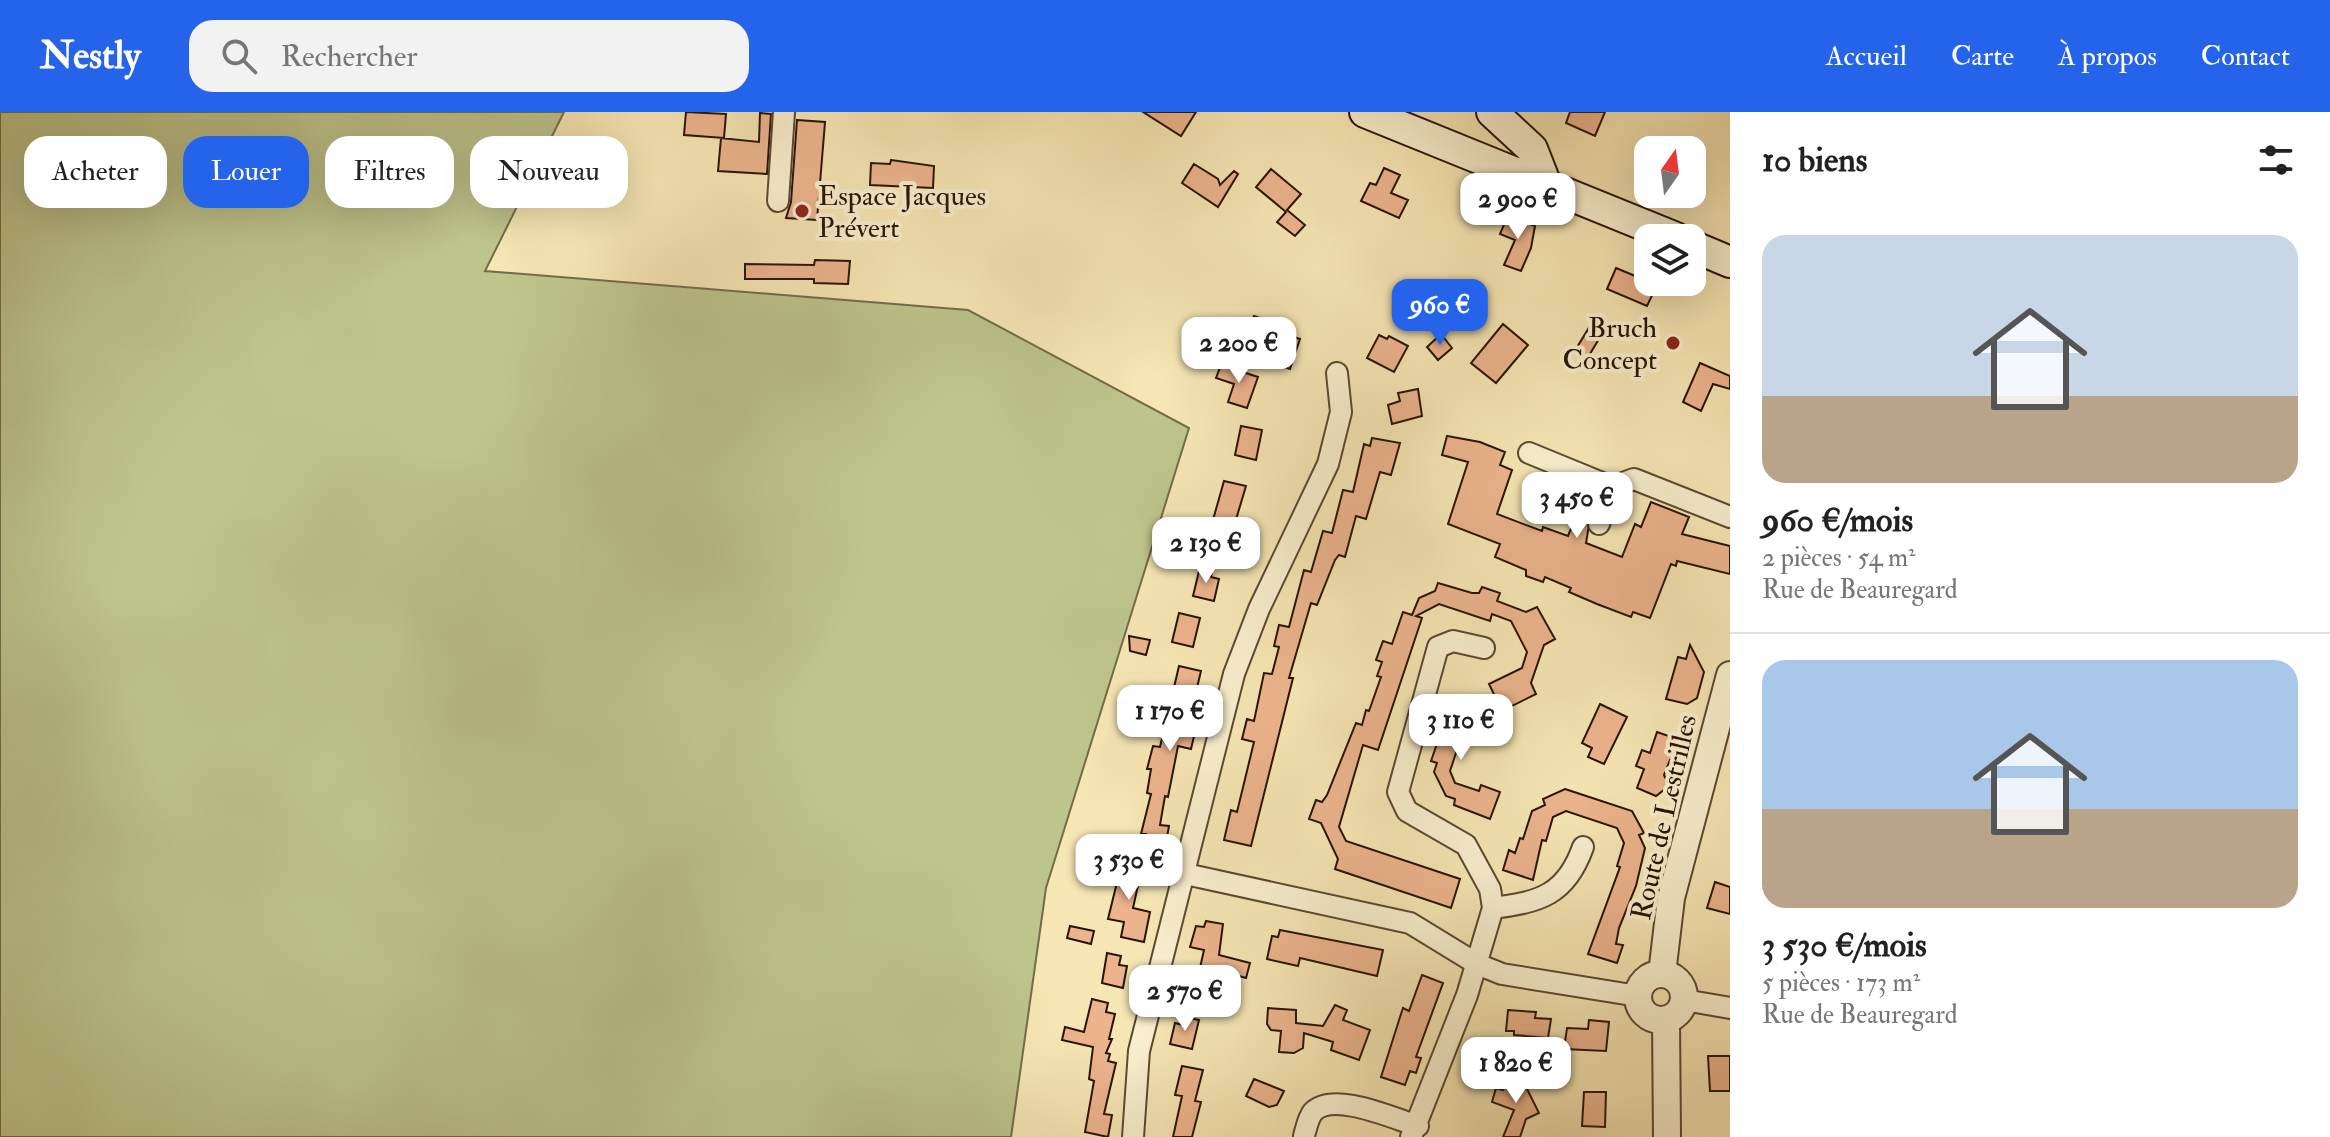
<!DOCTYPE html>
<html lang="fr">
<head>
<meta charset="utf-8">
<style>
	:root { --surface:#fff; --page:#f2f2f2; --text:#222; --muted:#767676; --line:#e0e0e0; --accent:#2563eb }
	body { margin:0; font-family:"IM FELL Double Pica",serif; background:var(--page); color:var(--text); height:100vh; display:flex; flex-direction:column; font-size:30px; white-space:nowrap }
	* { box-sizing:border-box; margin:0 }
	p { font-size:26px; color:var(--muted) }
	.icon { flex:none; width:44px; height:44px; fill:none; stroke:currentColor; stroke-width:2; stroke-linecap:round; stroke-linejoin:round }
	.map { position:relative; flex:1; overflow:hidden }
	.panel { display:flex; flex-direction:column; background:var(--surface); width:600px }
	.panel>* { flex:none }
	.banner { position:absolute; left:24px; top:24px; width:760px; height:72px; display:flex; gap:16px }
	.needle { width:52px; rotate:14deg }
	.fabs { position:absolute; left:1634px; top:24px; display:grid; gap:16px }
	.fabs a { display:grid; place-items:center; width:72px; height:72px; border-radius:16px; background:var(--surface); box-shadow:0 8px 32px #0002; font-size:40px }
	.price { position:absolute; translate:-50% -68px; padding:0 18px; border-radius:16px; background:#fff; color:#222; font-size:26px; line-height:52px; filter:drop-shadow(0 2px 4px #0008) }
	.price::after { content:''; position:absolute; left:50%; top:48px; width:24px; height:18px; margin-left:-12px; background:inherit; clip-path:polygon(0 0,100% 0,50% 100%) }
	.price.active { background:var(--accent); color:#fff }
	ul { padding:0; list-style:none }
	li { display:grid; align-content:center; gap:16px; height:424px; padding:0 32px }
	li+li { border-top:2px solid var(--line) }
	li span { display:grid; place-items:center; height:248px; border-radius:24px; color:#555 }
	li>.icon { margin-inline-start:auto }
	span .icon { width:144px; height:144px; fill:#fffc; stroke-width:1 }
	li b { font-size:34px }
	h2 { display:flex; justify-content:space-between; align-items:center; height:96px; padding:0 32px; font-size:34px }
	.pill { padding:0 28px; border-radius:24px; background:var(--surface); box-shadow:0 8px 32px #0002; font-size:28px; line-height:72px }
	.pill.active { background:var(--accent); color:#fff }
	header { display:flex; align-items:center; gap:48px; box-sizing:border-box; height:112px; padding:0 40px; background:var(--accent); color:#fff }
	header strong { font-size:38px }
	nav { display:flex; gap:44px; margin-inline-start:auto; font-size:28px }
	.search { width:560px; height:72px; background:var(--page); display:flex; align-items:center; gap:20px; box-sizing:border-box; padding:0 28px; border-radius:24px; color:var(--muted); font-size:30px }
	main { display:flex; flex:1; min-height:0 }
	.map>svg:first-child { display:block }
	.green { fill:#bdc48c; stroke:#726c49; stroke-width:2 }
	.building { fill:#ecb48d; stroke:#281306; stroke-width:2 }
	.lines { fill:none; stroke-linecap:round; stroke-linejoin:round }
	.minor-casing { stroke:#5c4832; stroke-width:24 }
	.tertiary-casing { stroke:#5c4832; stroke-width:30 }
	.secondary-casing { stroke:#281306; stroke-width:34 }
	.minor { stroke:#f9efce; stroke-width:20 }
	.tertiary { stroke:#f9efce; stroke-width:26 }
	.secondary { stroke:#f9efce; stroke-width:30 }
	.poi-dot { fill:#8f2418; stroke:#f9efce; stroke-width:3 }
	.labels { text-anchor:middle; stroke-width:8; stroke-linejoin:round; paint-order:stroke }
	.poi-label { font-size:28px; fill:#281306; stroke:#f9efce; text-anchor:start }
	.street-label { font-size:28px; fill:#281306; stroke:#f9efce }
</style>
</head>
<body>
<header>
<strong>Nestly</strong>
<div class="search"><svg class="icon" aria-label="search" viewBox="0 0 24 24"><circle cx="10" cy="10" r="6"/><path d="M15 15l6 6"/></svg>Rechercher</div>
<nav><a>Accueil</a><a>Carte</a><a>À propos</a><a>Contact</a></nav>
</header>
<main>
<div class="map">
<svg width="1730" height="1025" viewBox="0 0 1730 1025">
	<rect width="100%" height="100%" fill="#f6e6b4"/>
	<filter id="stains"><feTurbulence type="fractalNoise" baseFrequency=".0025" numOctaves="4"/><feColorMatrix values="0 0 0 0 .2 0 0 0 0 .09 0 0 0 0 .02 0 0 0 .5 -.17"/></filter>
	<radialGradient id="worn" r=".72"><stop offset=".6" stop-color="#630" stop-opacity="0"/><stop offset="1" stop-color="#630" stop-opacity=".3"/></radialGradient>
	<path class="green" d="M0,0h564l-79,159 483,39 221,118 -143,460 -35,249h-1011z"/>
	<path class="building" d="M686,0l40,2 -2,24 -40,-3z
		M1143,0h53l-15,24z
		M1570,0h35l-10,24 -29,-13z
		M760,1l11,1 -4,60 -49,-3 3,-33 38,4z
		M797,8l28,2 -8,98 -31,-2 5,-16z
		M567 47a14 14 0 1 1 28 0a14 14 0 1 1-28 0Z
		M891,48l43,6 -1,22 -63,-3 1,-22 19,1z
		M1194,52l24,15 2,6 14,-14 4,3 -20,33 -36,-24z
		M1384,56l16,7 -9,18 17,7 -9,18 -38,-17 9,-18 6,2z
		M1271,57l30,25 -14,16 18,15 -10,11 -18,-14 9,-10 -30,-25z
		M1508,103l27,11 -4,22 -10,23 -17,-6 11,-25 -15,-6z
		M815,148l35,1 -2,23 -34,-1v-4h-69v-15l69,1z
		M1616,156l41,17 -10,21 -40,-17z
		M1254,204l23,8 -2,7 25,8 -10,30 -25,-9 7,-21 -24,-7z
		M1593,209l12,8 -17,28 -12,-8z
		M1503,212l25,21 -32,38 -25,-20z
		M1441,222l11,14 -14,12 -11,-13z
		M1379,223l8,4 2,-3 19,10 -14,26 -27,-14z
		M1700,251l30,13v13l-17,-5 -12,27 -18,-9z
		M1221,253l37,12 -11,31 -19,-6 6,-18 -18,-6z
		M1418,277l4,27 -30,8 -4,-19 12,-4 -2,-8z
		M1241,314l21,4 -6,30 -21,-5z
		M1447,324l33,6 25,10 -5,13 12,5 -15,44 45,17 1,-4 25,9 14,-34 10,4 -6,37 36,14 13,-33 6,3 10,-25 38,15 -7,17 48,12v28l-53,-13 -1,5 -5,-2 -21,54 -17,-6 -2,5 -34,-13 -28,-12 2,-4 -26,-11 -2,5 -17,-6v-6l-31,-13 5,-13 -52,-20 20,-62 -26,-7z
		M1372,326l28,5 -9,32 -11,-3 -14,47 -10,-3 -11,41 -6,-2 -4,5 -18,45 -6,-2 -22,75h4l-42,168 -27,-6 7,-30 6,2 17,-70 -12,-3 5,-20 7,2 10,-48 8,1 7,-27 -5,-1 5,-21 10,2 15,-57 7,2 12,-41 9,2 11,-43 10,2 11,-48 6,2z
		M1224,369l22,5 -20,67 -21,-5z
		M1200,455l12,3 -1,7 8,2 -5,22 -21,-5z
		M1438,471l34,10h7l3,-6 18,6 -3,8 29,11 11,-5 18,32 -11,6 -13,38 5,11 -34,17 -13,-27 33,-16 5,-16 -16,-31 -19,-7 -2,7 -51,-17 -23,12 6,2 -44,132 -15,-5 -24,82 7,14 114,38 -9,29 -116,-39 3,-10 -17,-36 -12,-4 7,-19 6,2 5,-7 29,-72 6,2 4,-15 3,1 12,-34 -4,-1 5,-14 -6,-2 7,-19 9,3 11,-32 9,3 7,-17 16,-7z
		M1179,501l21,5 -7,29 -21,-5z
		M1129,524l21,4 -4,15 -16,-4z
		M1690,533l14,27 -7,26 -10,6 -21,-5 12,-42 8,2z
		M1179,554l22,5 -11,46 8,2 -7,30 -13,-3 -10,51 -3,-1 -5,29 9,1 -4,22 -21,-4 2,-10h-5l10,-40 -4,-1 4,-24h-4l6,-23 7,1z
		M1452,588l29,9 -6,18 -6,-2 -5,14 -3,-1 -11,33 5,12 24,8 2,-6 19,7 -10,27 -36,-14 1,-6 -9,-3 -12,-24 3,-9 -6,-2z
		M1600,592l27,13 -23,47 -16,-7 4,-9 -10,-5z
		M1657,620l20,7 3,16 -10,5 -6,15 5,11 -13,10 -19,-8 7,-19 -8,-3 6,-16 8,3z
		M1565,677l67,22 12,22 -5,2 6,13 -9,38 -17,42 -3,16 7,1 -6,18 -29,-9 32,-87 -3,-1 7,-23 -7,-15 -51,-17 -13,6 -7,24 -4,-1 -9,40 -30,-10 6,-20 6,3 5,-15 3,1 9,-28 13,-6 -2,-6z
		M1123,746l20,5 -10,45 17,4 -6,30 -23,-5 3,-15 -16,-3z
		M1715,770l15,5v27l-23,-6z
		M1206,809l17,3 -4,31 31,8 -4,15 -18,-5 -8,32 -27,-6 11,-49 -14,-3 6,-21 8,1z
		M1070,814l24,5 -3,13 -24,-6z
		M1280,818l103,20 -6,26 -77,-18 -2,8 -31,-7 5,-23 6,1z
		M1107,841l14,3 -2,9 8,1 -4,22 -21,-5z
		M1422,863l21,8 -27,74 5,1 -5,15 -6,-2 -5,14 -24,-8 19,-60 3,-9 6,3z
		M1092,887l16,4 -2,9 9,2 -6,25h3l-6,14 4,1 -2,7 8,2 -12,51 8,1 -4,22 -23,-5 9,-51 -5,-2 4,-32 -31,-7 3,-13 19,5z
		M1335,893l12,5 -4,10 27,10 -11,30 -28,-10 2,-8 -29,-9 -1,15 -9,5 -15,-1 2,-21 -10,-1 -4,-6 1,-16 28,2v13l27,3z
		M1508,898l28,2 -1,6 16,1 -3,19 -34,-3v-4h-8z
		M1185,905l14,3 -7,29 -22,-5 5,-21 8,2z
		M1589,908l20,2 -3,29 -42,-2 3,-21 21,1z
		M1708,944h22v35h-20z
		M1182,954l21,4 -8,31 6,1 -9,35h-19l9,-41 -7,-1z
		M1511,965l16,6 -1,4 13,26 -13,6 -6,18h-17l11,-27 -22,-8 4,-14 7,2z
		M1254,967l30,12 -7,14 -8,2 -23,-11z
		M1584,980h22l-1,35 -23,-1z"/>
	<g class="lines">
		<g class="minor-casing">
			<path id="minor" d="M778,89l6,-89
				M1529,341l83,34 22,-8 96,38
				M1599,412l13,-37
				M1181,761l229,50 67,41 25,10 136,22
				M1493,796c47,-6 73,-13 90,-61
				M1684,888l46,8
				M1304,1024c2,-7 4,-18 9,-24 20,-21 79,6 105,14
				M1133,1025l6,-86 95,-377 25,-65 69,-145 13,-52 -4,-39
				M1411,1025l56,-142 26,-87 -3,-19 -24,-44 -59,-34 -9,-19 40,-145 15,-6 31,7"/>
		</g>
		<g class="tertiary-casing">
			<path id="tertiary" d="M1662,862l9,-76 59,-223
				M1638 885a23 23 0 1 1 46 0a23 23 0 1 1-46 0Z
				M1666,908l1,117"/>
		</g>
		<g class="secondary-casing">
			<path id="secondary" d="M1365,0l311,126
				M1492,0l40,37 14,36
				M1692,134l38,16"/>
		</g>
		<use href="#minor" class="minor"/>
		<use href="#tertiary" class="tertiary"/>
		<use href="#secondary" class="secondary"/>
	</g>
	<g class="poi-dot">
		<circle cx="802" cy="99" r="8"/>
		<circle cx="1673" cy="231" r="8"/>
	</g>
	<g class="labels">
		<g class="poi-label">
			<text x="818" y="93">Espace Jacques<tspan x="818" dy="32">Prévert</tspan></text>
			<text x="1657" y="225" text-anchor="end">Bruch<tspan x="1657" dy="32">Concept</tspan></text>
		</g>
		<g class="street-label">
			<text transform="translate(1663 705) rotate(-77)" y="10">Route de Lestrilles</text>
		</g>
	</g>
	<rect width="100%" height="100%" filter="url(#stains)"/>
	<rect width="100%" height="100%" fill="url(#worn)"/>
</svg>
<div class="fabs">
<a><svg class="needle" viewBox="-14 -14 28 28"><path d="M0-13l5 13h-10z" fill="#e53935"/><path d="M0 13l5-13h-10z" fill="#767676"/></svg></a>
<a><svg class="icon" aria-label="layers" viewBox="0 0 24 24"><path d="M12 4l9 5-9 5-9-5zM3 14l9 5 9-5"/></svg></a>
</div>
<b class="price" style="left:1518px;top:129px">2 900 €</b>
<b class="price active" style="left:1440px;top:235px">960 €</b>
<b class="price" style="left:1239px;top:273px">2 200 €</b>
<b class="price" style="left:1577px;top:428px">3 450 €</b>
<b class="price" style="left:1206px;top:473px">2 130 €</b>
<b class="price" style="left:1170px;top:641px">1 170 €</b>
<b class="price" style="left:1461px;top:650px">3 110 €</b>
<b class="price" style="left:1129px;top:790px">3 530 €</b>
<b class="price" style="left:1185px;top:921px">2 570 €</b>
<b class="price" style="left:1516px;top:993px">1 820 €</b>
<div class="banner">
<a class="pill">Acheter</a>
<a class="pill active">Louer</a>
<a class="pill">Filtres</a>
<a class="pill">Nouveau</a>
</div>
</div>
<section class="panel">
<h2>10 biens<svg class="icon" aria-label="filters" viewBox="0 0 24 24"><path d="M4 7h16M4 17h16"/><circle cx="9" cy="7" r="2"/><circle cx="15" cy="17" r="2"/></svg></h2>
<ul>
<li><span style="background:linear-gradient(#c9d6e8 65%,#b9a48a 0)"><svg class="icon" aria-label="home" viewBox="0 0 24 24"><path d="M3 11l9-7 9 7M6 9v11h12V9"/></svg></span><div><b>960 €/mois</b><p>2 pièces · 54 m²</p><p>Rue de Beauregard</p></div></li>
<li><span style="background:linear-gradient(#a9c7e8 60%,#b9a48a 0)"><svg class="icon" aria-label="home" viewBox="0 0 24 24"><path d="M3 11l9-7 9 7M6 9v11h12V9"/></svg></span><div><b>3 530 €/mois</b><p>5 pièces · 173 m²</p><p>Rue de Beauregard</p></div></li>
</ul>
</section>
</main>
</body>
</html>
